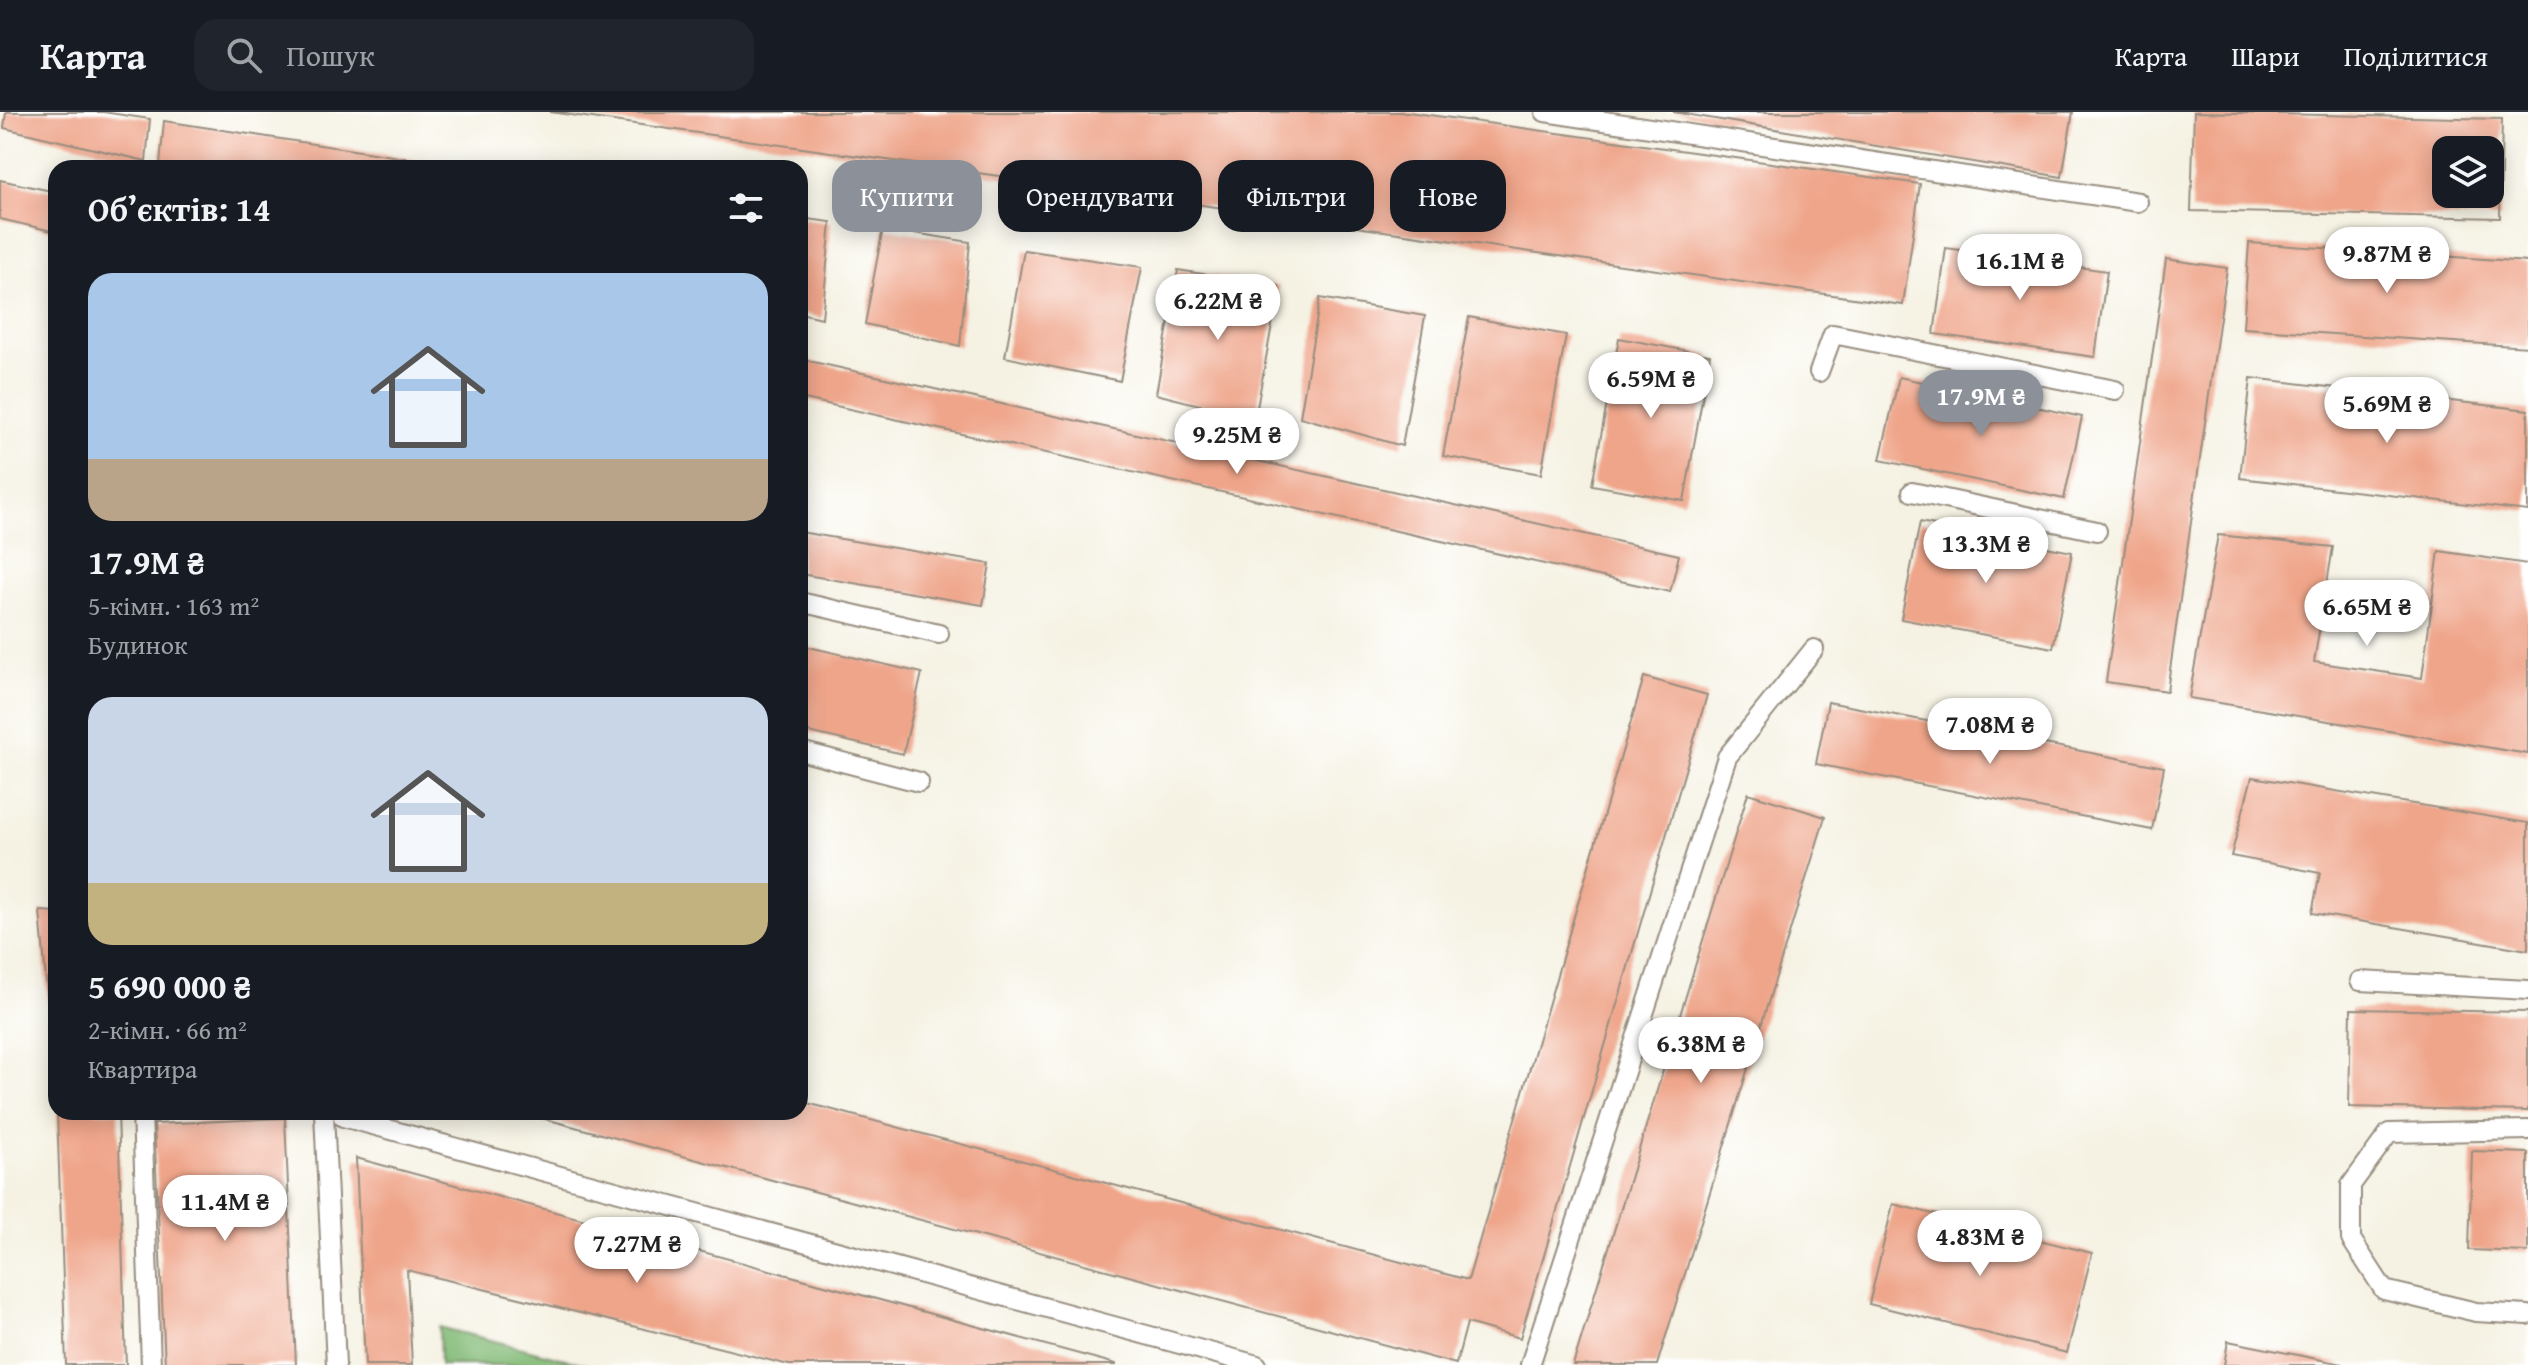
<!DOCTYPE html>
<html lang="uk">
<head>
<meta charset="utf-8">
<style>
	:root { --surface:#171b24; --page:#20242c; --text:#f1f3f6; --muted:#9ea1a6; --line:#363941; --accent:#8c9099 }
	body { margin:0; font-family:"Gentium Book Plus",serif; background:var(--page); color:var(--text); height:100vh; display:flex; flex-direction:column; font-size:30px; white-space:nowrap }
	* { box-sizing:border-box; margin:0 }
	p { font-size:26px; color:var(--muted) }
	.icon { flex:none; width:44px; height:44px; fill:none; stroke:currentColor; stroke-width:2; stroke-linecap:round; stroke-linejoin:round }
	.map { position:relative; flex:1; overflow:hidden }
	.details { position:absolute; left:48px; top:48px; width:760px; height:960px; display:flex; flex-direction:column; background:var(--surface); border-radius:24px; box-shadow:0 4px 20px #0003 }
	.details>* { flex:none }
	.hud { position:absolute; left:832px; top:48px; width:760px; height:72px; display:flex; gap:16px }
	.buttons { position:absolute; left:2432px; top:24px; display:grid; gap:16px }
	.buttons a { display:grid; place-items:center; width:72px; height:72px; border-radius:16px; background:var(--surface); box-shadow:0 4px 20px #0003; font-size:40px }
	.price { position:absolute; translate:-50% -68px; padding:0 18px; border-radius:28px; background:#fff; color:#222; font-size:26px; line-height:52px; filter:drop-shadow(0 2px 4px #0008) }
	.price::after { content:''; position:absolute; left:50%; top:48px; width:24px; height:18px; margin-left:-12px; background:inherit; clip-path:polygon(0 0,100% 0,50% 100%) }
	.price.selected { background:var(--accent); color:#fff }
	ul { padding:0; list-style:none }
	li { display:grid; align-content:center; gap:16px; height:424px; padding:0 40px }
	li span { display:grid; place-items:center; height:248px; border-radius:24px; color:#555 }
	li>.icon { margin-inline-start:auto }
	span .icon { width:144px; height:144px; fill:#fffc; stroke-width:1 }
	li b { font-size:34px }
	h2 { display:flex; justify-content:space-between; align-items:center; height:96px; padding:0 40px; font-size:34px }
	.tag { padding:0 28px; border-radius:24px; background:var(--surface); box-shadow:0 4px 20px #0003; font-size:28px; line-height:72px }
	.tag.selected { background:var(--accent); color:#fff }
	header { display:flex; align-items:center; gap:48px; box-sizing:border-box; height:112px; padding:0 40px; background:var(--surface); border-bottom:2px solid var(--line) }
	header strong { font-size:38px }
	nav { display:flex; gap:44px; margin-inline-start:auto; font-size:28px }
	.search { width:560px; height:72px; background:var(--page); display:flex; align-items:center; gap:20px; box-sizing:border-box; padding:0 28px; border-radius:24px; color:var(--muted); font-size:30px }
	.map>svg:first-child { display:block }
	.forest { fill:#84bb78; stroke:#60724b; stroke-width:2 }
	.building { fill:#efa58a; fill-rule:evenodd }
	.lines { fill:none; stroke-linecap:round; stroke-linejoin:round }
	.service-casing { stroke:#988e80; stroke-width:22 }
	.service { stroke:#fff; stroke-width:18 }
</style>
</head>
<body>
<header>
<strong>Карта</strong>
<div class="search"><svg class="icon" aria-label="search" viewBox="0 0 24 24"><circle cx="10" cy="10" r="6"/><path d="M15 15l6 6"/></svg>Пошук</div>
<nav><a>Карта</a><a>Шари</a><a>Поділитися</a></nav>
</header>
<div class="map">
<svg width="2528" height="1253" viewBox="0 0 2528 1253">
	<rect width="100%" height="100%" fill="#fff"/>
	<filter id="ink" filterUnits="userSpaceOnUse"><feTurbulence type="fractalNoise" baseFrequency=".0125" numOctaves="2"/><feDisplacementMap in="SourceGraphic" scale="16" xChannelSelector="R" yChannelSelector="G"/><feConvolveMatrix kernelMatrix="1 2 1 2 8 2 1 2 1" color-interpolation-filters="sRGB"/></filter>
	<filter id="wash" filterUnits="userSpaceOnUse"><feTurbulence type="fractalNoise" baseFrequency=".006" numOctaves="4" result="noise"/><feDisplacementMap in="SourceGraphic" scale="32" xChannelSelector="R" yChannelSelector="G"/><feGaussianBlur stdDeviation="1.8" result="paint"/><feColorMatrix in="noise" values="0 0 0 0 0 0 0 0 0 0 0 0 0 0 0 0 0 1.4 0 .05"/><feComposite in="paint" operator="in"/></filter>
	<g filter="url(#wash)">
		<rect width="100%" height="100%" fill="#f5f2e3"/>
		<path class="forest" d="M439,1215l150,38h-149z"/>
		<g id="blocks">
			<path class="building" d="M6,0h97l47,7 -4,42 -142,-33z
				M550,0h858l512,72 -17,121z
				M1673,0h400l-11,65z
				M2194,0l308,7 -2,99 -309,-7zM2446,38h44v44h-44z
				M164,9l294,45v2h-283l-15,-3z
				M0,68l56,12v40l-56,-13z
				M800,106l31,4 -9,96 -22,-5z
				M883,116l87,14 -10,104 -95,-22z
				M2249,131l279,19v85l-285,-19z
				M1946,136l161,23 -12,86 -161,-23z
				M1024,138l118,17 -22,114 -115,-24z
				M2166,147l61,9 -60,423 -61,-9z
				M1178,158l101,16 -24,133 -99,-25z
				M1320,186l105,18 -23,130 -102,-29z
				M1469,205l97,18 -25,139 -98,-18z
				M1619,226l91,17 -26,146 -92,-16z
				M800,247l879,196 -9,37 -870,-194z
				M1899,265l183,40 -18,82 -184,-39z
				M2251,266l277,32v101l-288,-33z
				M1920,410l152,30 -19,96 -152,-29z
				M800,420l190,32 -7,41 -183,-31z
				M2218,423l115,12 -19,115 108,16 17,-127 89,13v190l-339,-56z
				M800,533l122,28 -19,81 -103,-24z
				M1644,565l63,18 -187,643 -53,-15 -11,41 -933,-251 277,-1v-11l668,179z
				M1828,590l336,65 -12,63 -336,-66z
				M2252,665l276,46v127l-216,-37 8,-40 -89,-17z
				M1748,681l77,24 -168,548h-84z
				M40,799l16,1v159h-2z
				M2351,897l177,3v99l-179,-4z
				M57,1000h61l8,253h-60z
				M285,1006l11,247h-131l-11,-241z
				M2472,1039l56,2v99l-59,-2z
				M356,1046l760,206v1h-327l-382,-95 5,95h-47z
				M1893,1092l199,49 -25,100 -198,-49z
				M2228,1229l114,23v1h-118z"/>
		</g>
	</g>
	<g filter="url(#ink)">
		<use href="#blocks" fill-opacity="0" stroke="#988e80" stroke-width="2"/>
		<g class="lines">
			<g class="service-casing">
				<path id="service" d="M1545,0l593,90
					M1819,260l14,-38 282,56
					M1912,380l185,39
					M800,490l139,32
					M800,639l119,31
					M2360,869l168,9
					M142,1000l9,253
					M345,1000l-2,5 914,248
					M324,1001l12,252
					M2528,1018l-139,3 -38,52v54l33,51 92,22 52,3
					M1530,1253l197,-608 87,-108"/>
			</g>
			<use href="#service" class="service"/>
		</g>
	</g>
</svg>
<div class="buttons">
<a><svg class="icon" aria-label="layers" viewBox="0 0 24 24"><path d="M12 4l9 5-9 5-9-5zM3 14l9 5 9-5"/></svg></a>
</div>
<b class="price" style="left:2387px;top:183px">9.87M ₴</b>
<b class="price" style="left:2020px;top:190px">16.1M ₴</b>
<b class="price" style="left:1218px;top:230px">6.22M ₴</b>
<b class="price" style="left:1651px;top:308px">6.59M ₴</b>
<b class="price selected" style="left:1981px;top:326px">17.9M ₴</b>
<b class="price" style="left:2387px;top:333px">5.69M ₴</b>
<b class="price" style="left:1237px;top:364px">9.25M ₴</b>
<b class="price" style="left:1986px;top:473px">13.3M ₴</b>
<b class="price" style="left:2367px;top:536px">6.65M ₴</b>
<b class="price" style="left:1990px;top:654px">7.08M ₴</b>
<b class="price" style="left:1701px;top:973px">6.38M ₴</b>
<b class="price" style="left:225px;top:1131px">11.4M ₴</b>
<b class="price" style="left:1980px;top:1166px">4.83M ₴</b>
<b class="price" style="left:637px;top:1173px">7.27M ₴</b>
<div class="hud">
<a class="tag selected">Купити</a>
<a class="tag">Орендувати</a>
<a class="tag">Фільтри</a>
<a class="tag">Нове</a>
</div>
<section class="details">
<h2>Об’єктів: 14<svg class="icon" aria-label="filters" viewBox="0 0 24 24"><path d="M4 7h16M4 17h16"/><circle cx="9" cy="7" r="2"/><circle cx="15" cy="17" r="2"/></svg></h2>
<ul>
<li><span style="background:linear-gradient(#a9c7e8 75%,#b9a48a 0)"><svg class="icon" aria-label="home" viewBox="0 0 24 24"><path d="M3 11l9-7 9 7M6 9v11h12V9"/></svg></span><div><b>17.9M ₴</b><p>5-кімн. · 163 m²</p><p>Будинок</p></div></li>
<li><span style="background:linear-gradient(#c9d6e8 75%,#c2b280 0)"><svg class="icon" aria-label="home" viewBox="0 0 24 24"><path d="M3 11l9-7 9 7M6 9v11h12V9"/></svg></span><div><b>5 690 000 ₴</b><p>2-кімн. · 66 m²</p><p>Квартира</p></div></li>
</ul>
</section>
</div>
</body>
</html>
